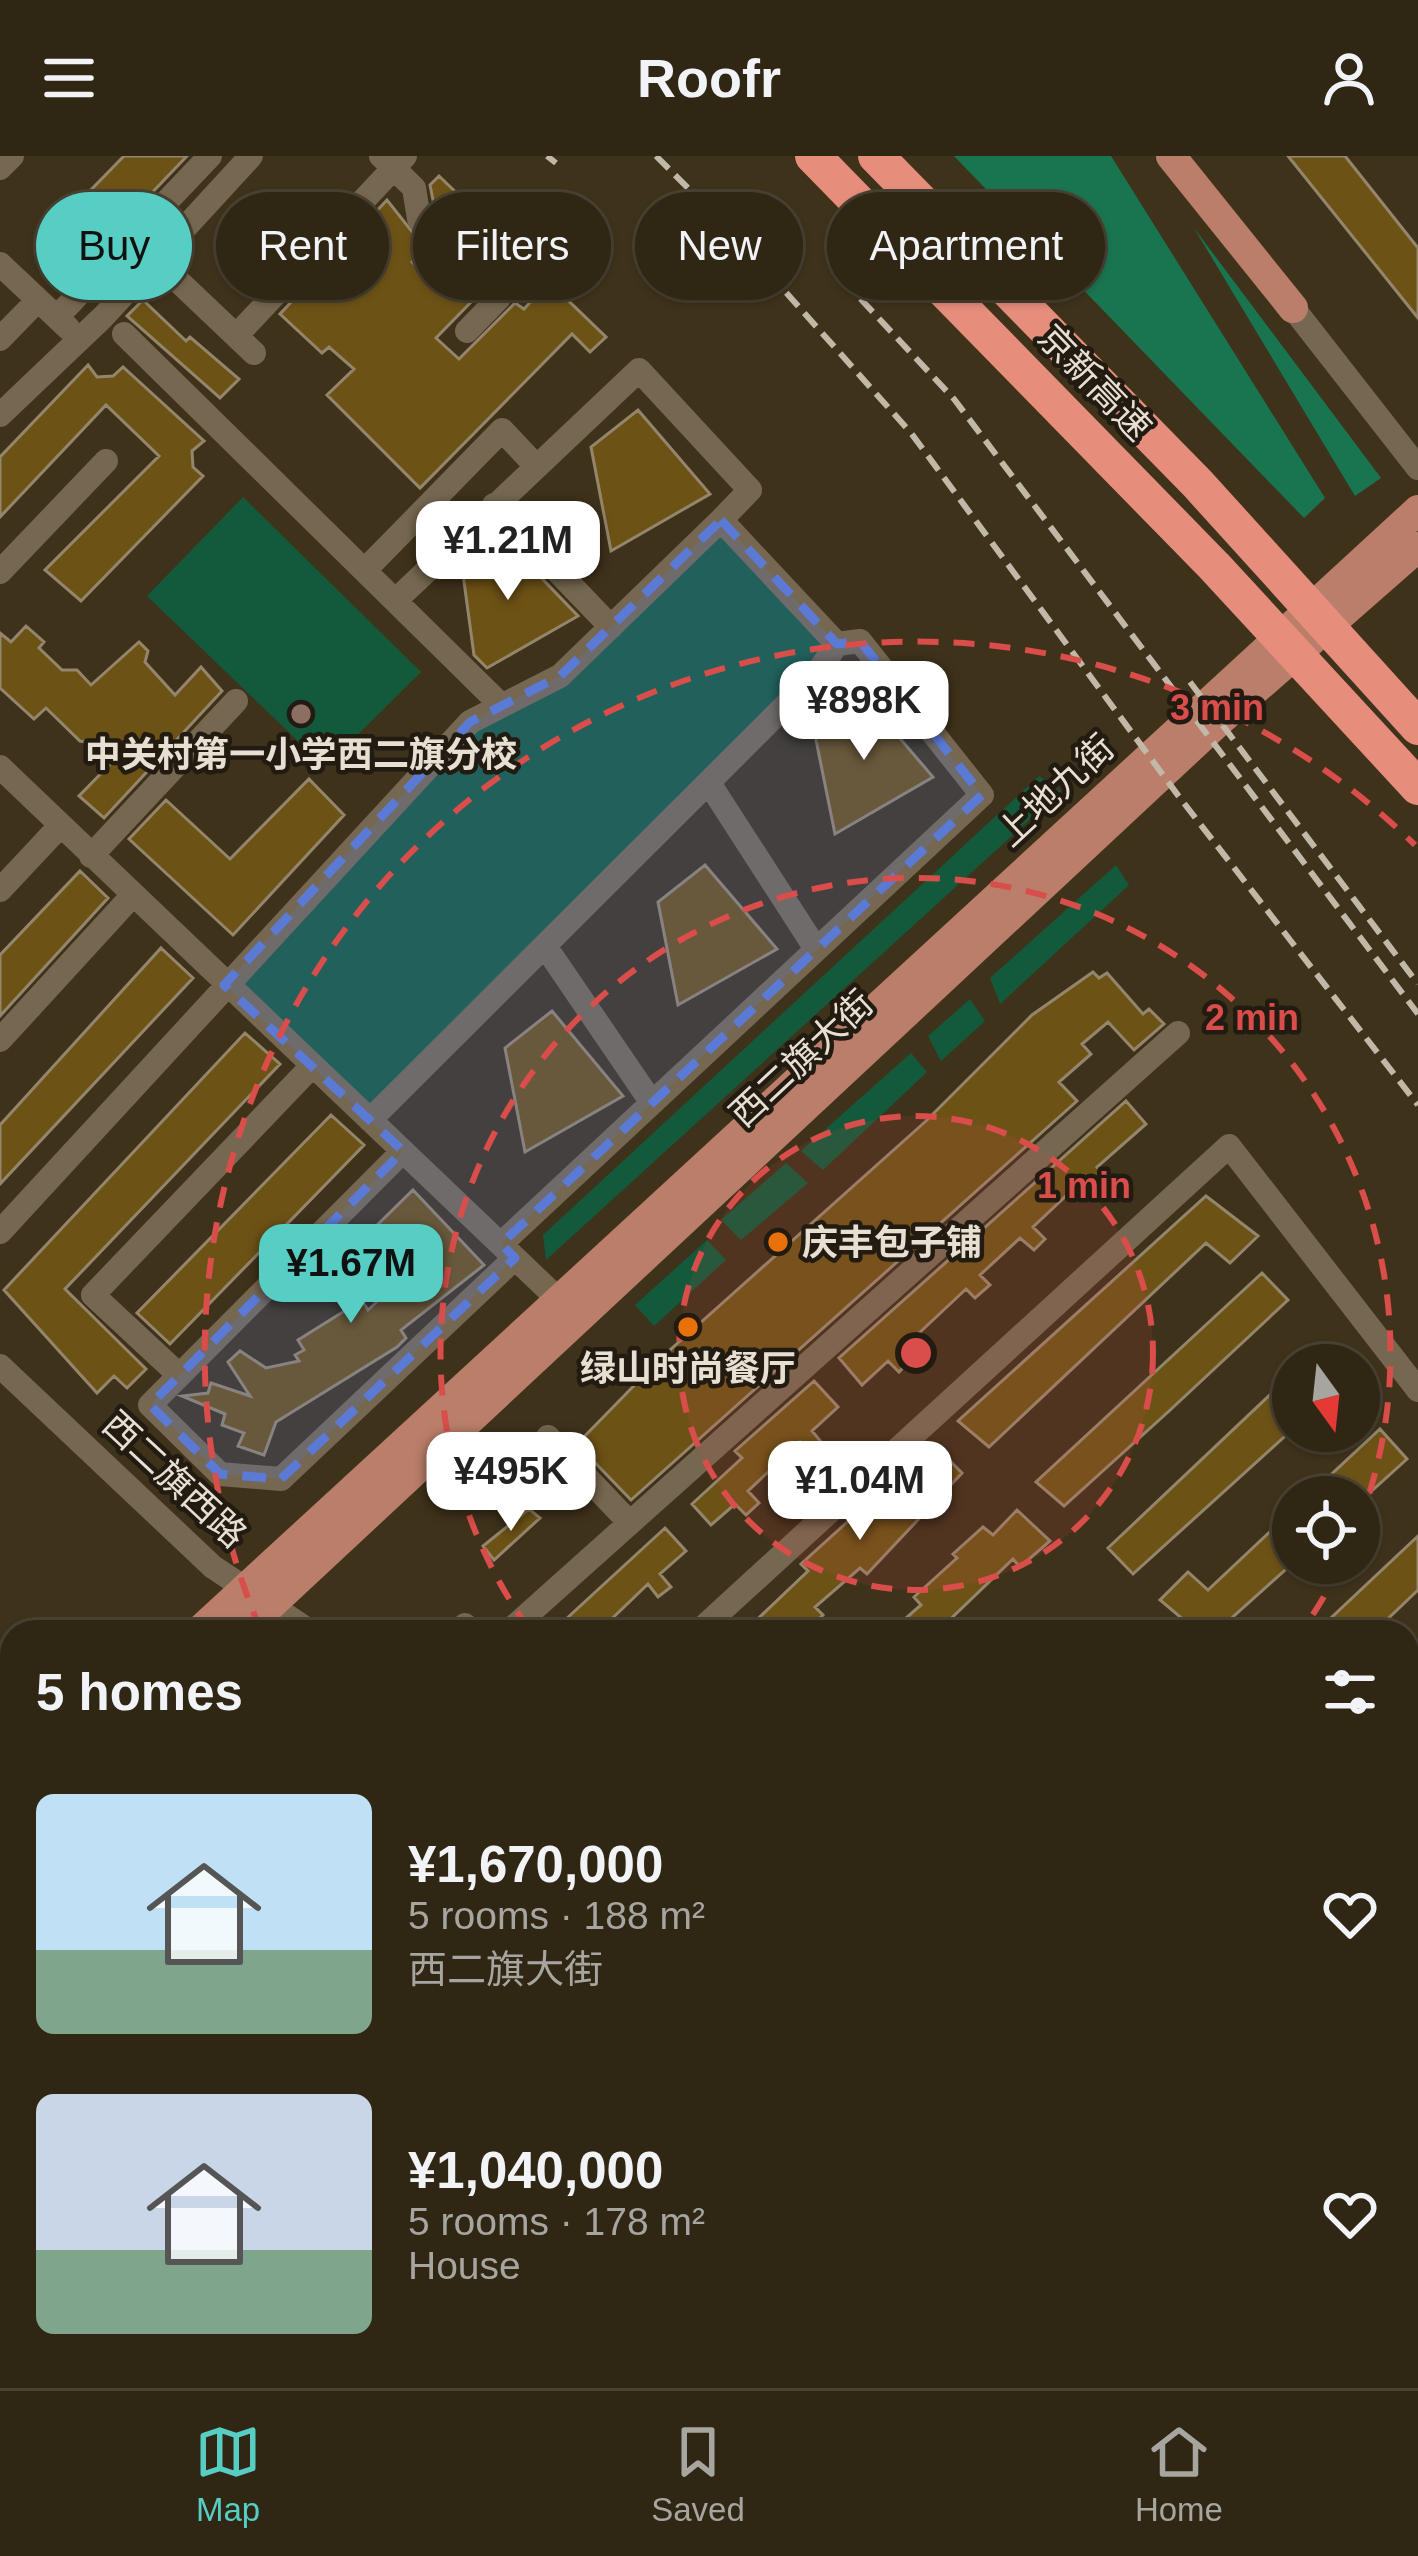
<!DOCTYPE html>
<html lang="en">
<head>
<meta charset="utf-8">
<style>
	:root { --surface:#2f2614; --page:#3b3222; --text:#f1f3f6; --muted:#a7a5a0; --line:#4a4334; --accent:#56cec3 }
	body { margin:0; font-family:Helvetica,"Noto Sans SC",sans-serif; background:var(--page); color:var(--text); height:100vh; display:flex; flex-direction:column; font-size:45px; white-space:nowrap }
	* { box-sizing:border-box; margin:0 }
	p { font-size:39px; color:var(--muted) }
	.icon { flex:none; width:66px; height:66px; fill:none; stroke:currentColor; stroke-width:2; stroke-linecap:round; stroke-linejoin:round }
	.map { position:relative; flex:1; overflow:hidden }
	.sheet { position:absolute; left:0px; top:1464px; width:1419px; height:768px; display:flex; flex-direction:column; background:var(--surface); border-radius:36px 36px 0 0; box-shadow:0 3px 9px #0004,0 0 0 3px var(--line) }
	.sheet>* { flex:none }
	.guide { position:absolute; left:36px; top:36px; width:1347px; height:108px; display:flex; gap:24px }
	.needle { width:78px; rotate:165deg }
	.fabs { position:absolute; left:1272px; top:1188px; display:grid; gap:24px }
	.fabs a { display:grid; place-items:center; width:108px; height:108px; border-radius:50%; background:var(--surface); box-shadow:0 3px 9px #0004,0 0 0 3px var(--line); font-size:60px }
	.price { position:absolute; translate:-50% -102px; padding:0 27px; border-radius:24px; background:#fff; color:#222; font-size:39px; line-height:78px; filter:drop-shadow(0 3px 6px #0008) }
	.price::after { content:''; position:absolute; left:50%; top:72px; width:36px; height:27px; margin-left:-18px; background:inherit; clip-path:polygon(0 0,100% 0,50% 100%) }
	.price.selected { background:var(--accent); color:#111 }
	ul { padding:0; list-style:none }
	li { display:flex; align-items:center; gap:36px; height:300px; padding:0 36px }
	li span { display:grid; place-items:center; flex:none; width:336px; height:240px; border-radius:18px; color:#555 }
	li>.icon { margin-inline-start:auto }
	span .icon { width:144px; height:144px; fill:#fffc; stroke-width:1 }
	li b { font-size:51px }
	h2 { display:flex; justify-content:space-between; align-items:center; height:144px; padding:0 36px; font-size:51px }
	.pill { padding:0 42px; border-radius:54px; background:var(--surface); box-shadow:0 3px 9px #0004,0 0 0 3px var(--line); font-size:42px; line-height:108px }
	.pill.selected { background:var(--accent); color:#111 }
	header { display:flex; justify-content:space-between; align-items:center; height:156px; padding:0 36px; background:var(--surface); font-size:54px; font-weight:700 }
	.menu { display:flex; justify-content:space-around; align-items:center; height:168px; border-top:3px solid var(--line); background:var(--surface); font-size:33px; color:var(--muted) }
	.menu a { display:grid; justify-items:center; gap:6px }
	.menu .selected { color:var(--accent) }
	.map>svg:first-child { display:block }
	.green { fill:#135a3c }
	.forest { fill:#19754f }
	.building { fill:#6d5216; stroke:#94866c; stroke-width:3 }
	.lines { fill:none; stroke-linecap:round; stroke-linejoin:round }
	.minor { stroke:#766850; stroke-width:24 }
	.major { stroke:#ba7e6a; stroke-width:30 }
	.highway { stroke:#e78d7c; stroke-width:36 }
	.rail { stroke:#c1b8a8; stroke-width:6; stroke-dasharray:18 9; stroke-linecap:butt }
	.marked { fill:#5a7ad6; fill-opacity:0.2; stroke:#5a7ad6; stroke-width:9; stroke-dasharray:24 15; stroke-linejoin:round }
	.ring { fill:none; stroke:#d94d4a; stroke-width:6; stroke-dasharray:21 15 }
	.education-dot { fill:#8d6e63; stroke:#211b11; stroke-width:4.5 }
	.food-dot { fill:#e8710a; stroke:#211b11; stroke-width:4.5 }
	.labels { text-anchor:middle; stroke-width:9; stroke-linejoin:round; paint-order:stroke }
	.street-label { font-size:36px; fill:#e7dfd1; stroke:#211b11 }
	.poi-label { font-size:36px; font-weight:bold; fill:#e7dfd1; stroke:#211b11 }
	.centre { fill:#d94d4a; stroke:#211b11; stroke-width:6 }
	.ring-label { font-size:36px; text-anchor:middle; font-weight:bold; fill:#d94d4a; stroke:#211b11; stroke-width:9; stroke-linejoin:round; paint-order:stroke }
</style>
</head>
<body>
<header><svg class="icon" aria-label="menu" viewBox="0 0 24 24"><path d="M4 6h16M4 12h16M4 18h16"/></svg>Roofr<svg class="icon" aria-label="person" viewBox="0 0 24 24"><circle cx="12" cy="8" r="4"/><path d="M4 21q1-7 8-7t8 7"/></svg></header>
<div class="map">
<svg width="1418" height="2232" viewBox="0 0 1418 2232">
	<rect width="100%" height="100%" fill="#3f321b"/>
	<path class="green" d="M243,341l178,175 -96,95 -178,-171z
		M721,364l116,124 -467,476 -146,-135 246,-263 54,-27z
		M1039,620l22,15 -515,469 -3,-25z
		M1116,709l13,20 -129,119 -10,-26z
		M970,843l15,22 -44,40 -13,-25z
		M911,897l16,19 -104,98 -22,-19z
		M786,1007l22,20 -67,57 -20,-20z
		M707,1084l19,20 -72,66 -19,-21z"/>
	<path class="forest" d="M954,0h157l214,342 -21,20z
		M1194,72l187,250 -26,18z"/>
	<path class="building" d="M124,0h63l-106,111 -36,-30z
		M1288,0h57l73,92v70z
		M439,20l167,161 -16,15 -18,-18 -152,154 -93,-93 27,-26 -25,-22 -7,6 -42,-39 107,-114 38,48 -13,14 34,33 13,-14 16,17 -39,40 23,21 56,-56 9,6 10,-11 -101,-98 -3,-15z
		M143,144l43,41 4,-4 49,42 -19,19 -93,-82z
		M88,209l9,12 16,-1 10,-9 81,74 -12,10 1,16 10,9 -122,125 -36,-31 114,-114 -53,-51 -106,112v-60z
		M638,254l72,84 -99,57 -20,-104z
		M501,380l77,80 -91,52 -13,-13 -12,-88z
		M26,470l18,16 -5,6 23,22h15l14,15 48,-43 9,9 -3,11 30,33 26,-28 21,24 -118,127 -25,-22 46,-47 -45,-8 -34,-33 -12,11 -34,-31v-55l11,9z
		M861,537l72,84 -98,57 -21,-104z
		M309,623l35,36 -111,120 -104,-96 37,-39 64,59z
		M705,709l72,84 -99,56 -20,-103z
		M80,715l28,27 -108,118v-61z
		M161,792l32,30 -193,206v-59z
		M1093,816l6,6 8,-5 36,41 6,-5 15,15 -30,26 -26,-28 -26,22 9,10 -32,28 18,19 -446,399 -54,-56 84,-86 265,-237 106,-106z
		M552,855l71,85 -98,56 -20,-104z
		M245,877l35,31 -215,225 81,80 -19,19 -13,-12 -17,17 -93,-103z
		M1126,945l20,23 -49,43 13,14 -12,11 -13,-14 -52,49 12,12 -11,11 -14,-12 -40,37 10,10 -15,13 -9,-9 -65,61 9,10 -11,12 -11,-11 -26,24 -23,-27z
		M331,959l33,30 -194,199 -33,-31z
		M413,1034l71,75 -83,65 5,8 -9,9 -121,75 -12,33 -26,-9 6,-13 -22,-8 3,-11 -43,-18 26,-3 3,-10 39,13 -22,-34 12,-11 26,17 33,-7 -4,-6 9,-5 -6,-10 64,-40 6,10 29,-27 -27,-51z
		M1206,1040l52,40 -28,27 -24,-20 -217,204 -31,-26z
		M1262,1117l26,27 -120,112 -104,94 -28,-24z
		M1293,1217v56l-160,145 -25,-26z
		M814,1225l24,26 -26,24 10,12 -12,10 -10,-11 -52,49 11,12 -13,12 -11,-11 -24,21 -19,-21 50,-46 -7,-7z
		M1380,1273l27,30 -42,38h-58z
		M940,1295l22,22 -95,101 -7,-6 -45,39 8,8 -18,17h-61l64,-61 -7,-7 119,-108 7,7z
		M529,1353l11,9 -46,42 -11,-14z
		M1017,1354l33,31 -30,26 -7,-8 -76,73h-47l31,-27 -7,-8 43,-39 -4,-4 30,-27 10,8z
		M1293,1354v53l-77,69h-18l-38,-32 28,-28 20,18z
		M665,1372l21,23 -26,23 11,13 -13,10 -10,-13 -50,48h-46z
		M1418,1380v54l-44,42h-58z"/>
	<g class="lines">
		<path class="minor" d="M381,0l33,32 5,31 80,79 -32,33
			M0,12l12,-12
			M153,101l101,96
			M0,108l68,64
			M1293,152l125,160
			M57,161l153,-161
			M124,178l377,371
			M236,180l169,-180
			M0,183l38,-39
			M0,259l103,-98 148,-161
			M494,349l117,122
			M366,413l136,-139 34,36
			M0,416l106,-111
			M396,444l243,-230 111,120 -29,30
			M0,611l559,533
			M709,627l107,166
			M91,700l145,-155
			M0,734l60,-64
			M545,790l107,157
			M0,884l132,-144
			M403,995l-253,254 70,69 61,5 234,-221
			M0,1076l470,-510 90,-46 161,-156 116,124 -22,32 -445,444
			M501,1088l481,-449 -122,-154 -23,3
			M0,1210l213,201 98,65
			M179,1219l-86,-80 219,-229
			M548,1281l82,86
			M465,1469l8,7
			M508,1476l670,-599
			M698,1476l531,-486 189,244
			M1407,1692l11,-5
			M0,1872l12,-12
			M0,2024l12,-12
			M0,2134l12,13
			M79,2220l10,12
			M465,2220l12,12
			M1134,2220l8,12
			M1268,2220l8,12
			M421,2232l13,-12
			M596,2232l13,-12
			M758,2232l13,-12
			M1062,2232l25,-12"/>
		<path class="major" d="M1171,0l122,152
			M198,1476l1220,-1122
			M242,1476l974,-908 202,-177
			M0,1655l12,-11
			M0,1701l12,-11"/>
		<path class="highway" d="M813,0l401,410 204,221
			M876,0l321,327 221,244"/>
		<path class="rail" d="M547,0l9,7
			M656,0l78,78 177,199 269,365 238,307
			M842,123l112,120 464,615
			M1190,526l228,302"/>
	</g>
	<path class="marked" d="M721,364l116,124 23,-3 122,154 -481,449 14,14 -234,221 -61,-5 -70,-69 253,-254 -179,-166 246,-263 90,-46z"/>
	<circle cx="916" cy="1197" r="237" fill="#d94d4a" fill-opacity=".12"/>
	<g class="ring">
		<circle cx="916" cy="1197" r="237"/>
		<path d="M1341 1409A475 475 0 0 1 1303 1473M529 1473A475 475 0 1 1 1359 1367"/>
		<path d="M261 1475A712 712 0 0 1 1415 689"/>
	</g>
	<circle class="education-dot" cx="301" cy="558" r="12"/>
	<g class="food-dot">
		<circle cx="778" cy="1086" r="12"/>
		<circle cx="688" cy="1171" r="12"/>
	</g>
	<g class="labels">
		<g class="street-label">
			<text transform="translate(1095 226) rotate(46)" y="13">京新高速</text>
			<text transform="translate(1055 634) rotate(-43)" y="13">上地九街</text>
			<text transform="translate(801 902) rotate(-43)" y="13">西二旗大街</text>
			<text transform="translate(175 1323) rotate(43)" y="13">西二旗西路</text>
		</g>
		<g class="poi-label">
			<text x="301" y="611">中关村第一小学西二旗分校</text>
			<text x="802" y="1099" text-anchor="start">庆丰包子铺</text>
			<text x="688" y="1225">绿山时尚餐厅</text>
		</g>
	</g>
	<circle cx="916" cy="1197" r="18" class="centre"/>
	<g class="ring-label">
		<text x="1217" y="564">3 min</text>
		<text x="1252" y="874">2 min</text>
		<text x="1084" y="1042">1 min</text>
	</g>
</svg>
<div class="fabs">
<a><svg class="needle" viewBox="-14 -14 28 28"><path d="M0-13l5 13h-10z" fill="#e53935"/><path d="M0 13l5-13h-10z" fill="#a7a5a0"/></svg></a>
<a><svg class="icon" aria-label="locate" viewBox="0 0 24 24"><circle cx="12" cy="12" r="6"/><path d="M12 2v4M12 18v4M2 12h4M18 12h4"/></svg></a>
</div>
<b class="price" style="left:508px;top:447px">¥1.21M</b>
<b class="price" style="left:864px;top:607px">¥898K</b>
<b class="price selected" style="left:351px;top:1170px">¥1.67M</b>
<b class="price" style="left:511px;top:1378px">¥495K</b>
<b class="price" style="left:860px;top:1387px">¥1.04M</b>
<div class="guide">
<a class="pill selected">Buy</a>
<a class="pill">Rent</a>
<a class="pill">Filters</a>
<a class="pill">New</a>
<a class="pill">Apartment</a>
</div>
<section class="sheet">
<h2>5 homes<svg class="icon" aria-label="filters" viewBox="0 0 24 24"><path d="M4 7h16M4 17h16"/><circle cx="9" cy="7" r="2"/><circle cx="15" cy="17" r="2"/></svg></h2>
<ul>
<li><span style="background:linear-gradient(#bfe0f5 65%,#7fa58c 0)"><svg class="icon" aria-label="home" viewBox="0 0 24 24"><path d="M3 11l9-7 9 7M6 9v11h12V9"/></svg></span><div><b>¥1,670,000</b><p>5 rooms · 188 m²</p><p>西二旗大街</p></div><svg class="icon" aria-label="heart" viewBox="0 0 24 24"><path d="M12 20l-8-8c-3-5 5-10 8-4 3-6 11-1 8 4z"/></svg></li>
<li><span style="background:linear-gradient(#c9d6e8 65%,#7fa58c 0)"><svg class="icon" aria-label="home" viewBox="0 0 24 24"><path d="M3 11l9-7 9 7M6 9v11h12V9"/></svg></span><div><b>¥1,040,000</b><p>5 rooms · 178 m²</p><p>House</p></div><svg class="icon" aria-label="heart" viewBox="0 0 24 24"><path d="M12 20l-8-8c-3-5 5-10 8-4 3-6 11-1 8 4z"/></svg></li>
</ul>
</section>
</div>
<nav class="menu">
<a class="selected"><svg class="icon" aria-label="map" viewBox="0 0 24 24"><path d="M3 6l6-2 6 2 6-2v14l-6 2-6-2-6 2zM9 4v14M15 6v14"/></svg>Map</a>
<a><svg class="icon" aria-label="saved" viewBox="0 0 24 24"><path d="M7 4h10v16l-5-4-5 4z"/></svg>Saved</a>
<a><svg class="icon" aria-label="home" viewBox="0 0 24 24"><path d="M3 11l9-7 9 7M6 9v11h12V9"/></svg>Home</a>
</nav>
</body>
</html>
